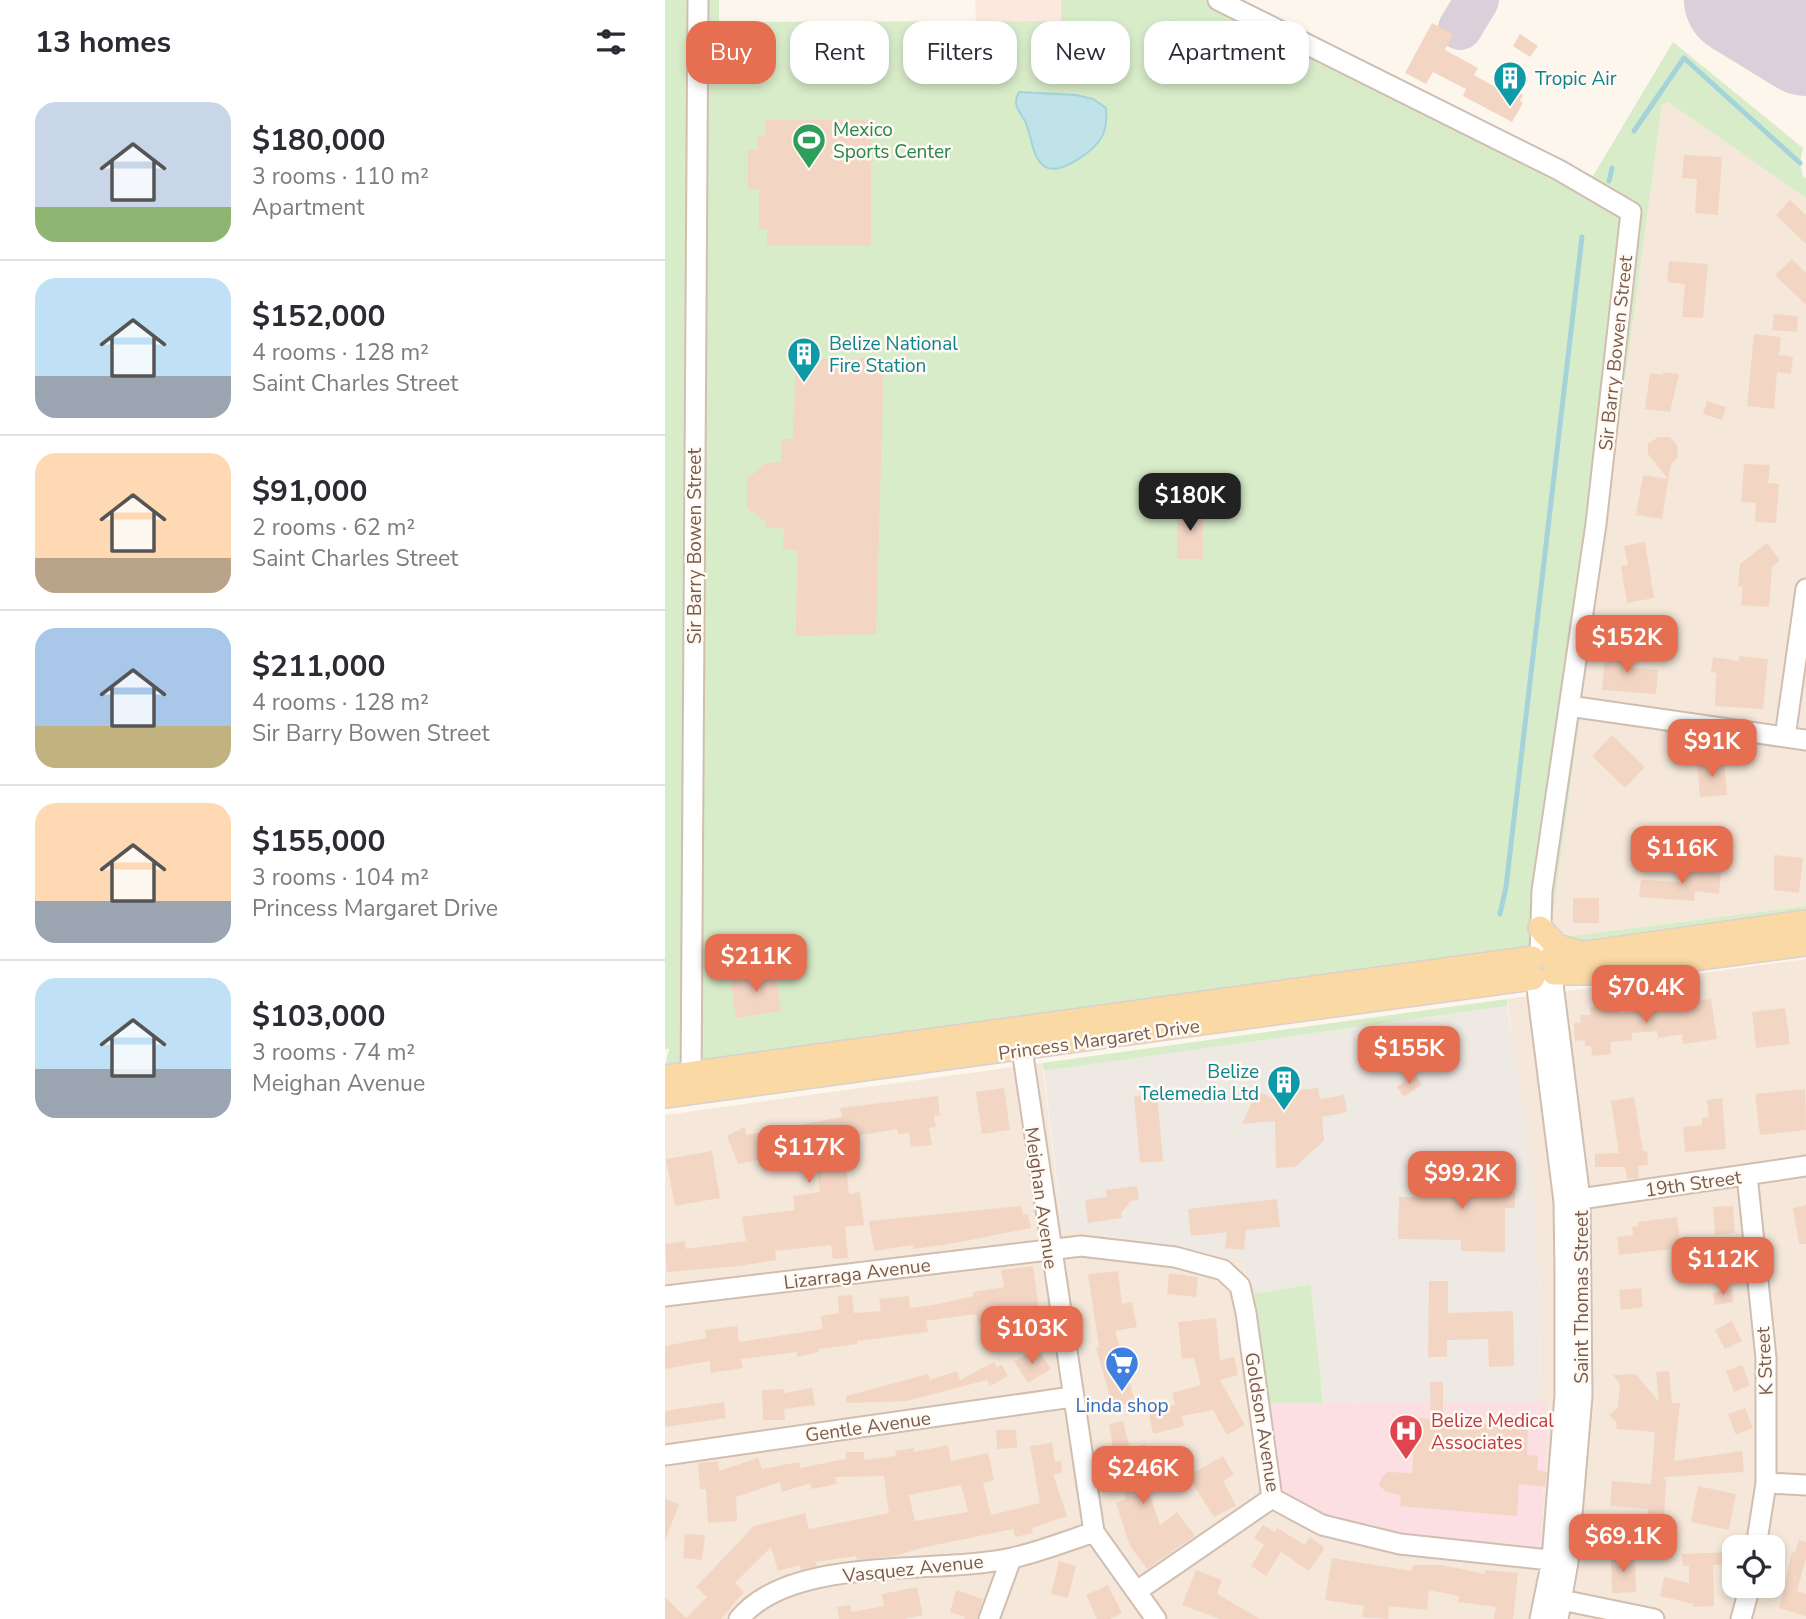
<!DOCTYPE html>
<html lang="en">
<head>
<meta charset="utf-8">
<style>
	:root { --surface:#fff; --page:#f7f7f7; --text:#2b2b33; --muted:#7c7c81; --line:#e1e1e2; --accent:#e76f51 }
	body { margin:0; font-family:"Nunito Sans",sans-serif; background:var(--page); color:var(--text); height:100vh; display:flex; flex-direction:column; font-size:26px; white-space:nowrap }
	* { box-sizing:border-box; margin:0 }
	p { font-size:23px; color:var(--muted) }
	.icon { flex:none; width:38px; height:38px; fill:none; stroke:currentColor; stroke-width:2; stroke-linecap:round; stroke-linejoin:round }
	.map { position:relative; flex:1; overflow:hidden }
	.panel { display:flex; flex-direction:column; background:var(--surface); width:665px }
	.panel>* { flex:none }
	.top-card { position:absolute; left:21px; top:21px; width:665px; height:63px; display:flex; gap:14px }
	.controls { position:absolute; left:1057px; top:1535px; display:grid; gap:14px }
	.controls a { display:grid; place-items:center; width:63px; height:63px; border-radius:14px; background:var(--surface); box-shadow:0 4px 10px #0003; font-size:35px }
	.price { position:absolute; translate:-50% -60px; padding:0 16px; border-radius:14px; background:var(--accent); color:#fff; font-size:23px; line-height:46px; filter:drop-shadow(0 2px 4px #0008) }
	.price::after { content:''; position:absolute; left:50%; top:42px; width:21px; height:16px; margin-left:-10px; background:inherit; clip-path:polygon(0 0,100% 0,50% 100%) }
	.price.on { background:#222; color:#fff }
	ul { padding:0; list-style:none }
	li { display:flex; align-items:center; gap:21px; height:175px; padding:0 35px }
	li+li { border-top:2px solid var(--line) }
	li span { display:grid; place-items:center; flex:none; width:196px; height:140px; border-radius:21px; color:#555 }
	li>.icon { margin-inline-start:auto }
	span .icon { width:84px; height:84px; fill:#fffc; stroke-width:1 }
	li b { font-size:30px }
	h2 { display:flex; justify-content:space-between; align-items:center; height:84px; padding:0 35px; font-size:30px }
	.pill { padding:0 24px; border-radius:21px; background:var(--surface); box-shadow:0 4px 10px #0003; font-size:24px; line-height:63px }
	.pill.on { background:var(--accent); color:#fff }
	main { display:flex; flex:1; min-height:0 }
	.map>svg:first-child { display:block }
	.residential { fill:#f5e8da; fill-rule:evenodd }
	.commercial { fill:#fde8e0 }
	.industrial { fill:#efe9e4 }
	.medical { fill:#fbdfe3 }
	.green { fill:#d8ecc9 }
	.water { fill:#bfe3e8; stroke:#a5d3da; stroke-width:2 }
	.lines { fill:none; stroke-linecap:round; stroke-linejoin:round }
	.stream { stroke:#a5d3da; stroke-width:5 }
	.taxiway { stroke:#dbcfda; stroke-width:44 }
	.runway { stroke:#dbcfda; stroke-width:110 }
	.building { fill:#f3d5c3; fill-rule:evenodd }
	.minor-casing { stroke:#d1beb0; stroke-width:23 }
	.major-casing { stroke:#dad1cd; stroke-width:26 }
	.minor { stroke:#fff; stroke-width:19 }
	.major { stroke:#fbd9a5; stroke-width:23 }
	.labels { text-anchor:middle; stroke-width:5; stroke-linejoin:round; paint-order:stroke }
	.culture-label { font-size:19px; fill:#0d838f; stroke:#fffaf3; text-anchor:start }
	.leisure-label { font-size:19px; fill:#27864d; stroke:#fffaf3; text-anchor:start }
	.street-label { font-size:19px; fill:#7a5c4d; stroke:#fffaf3 }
	.shop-label { font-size:19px; fill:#366cbe; stroke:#fffaf3 }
	.health-label { font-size:19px; fill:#be3a42; stroke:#fffaf3; text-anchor:start }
</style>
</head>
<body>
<main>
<section class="panel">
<h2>13 homes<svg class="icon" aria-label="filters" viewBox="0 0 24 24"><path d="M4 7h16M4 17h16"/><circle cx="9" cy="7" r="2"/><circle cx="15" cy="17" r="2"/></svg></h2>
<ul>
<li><span style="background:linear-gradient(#c9d6e8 75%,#8fb573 0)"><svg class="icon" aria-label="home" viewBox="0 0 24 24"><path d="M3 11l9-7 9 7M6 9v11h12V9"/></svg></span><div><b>$180,000</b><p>3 rooms · 110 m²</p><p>Apartment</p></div></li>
<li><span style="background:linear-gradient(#bfe0f5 70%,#9aa5b1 0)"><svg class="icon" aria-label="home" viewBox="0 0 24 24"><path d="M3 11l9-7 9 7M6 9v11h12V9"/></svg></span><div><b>$152,000</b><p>4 rooms · 128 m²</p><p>Saint Charles Street</p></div></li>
<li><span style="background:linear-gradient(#ffd9b3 75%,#b9a48a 0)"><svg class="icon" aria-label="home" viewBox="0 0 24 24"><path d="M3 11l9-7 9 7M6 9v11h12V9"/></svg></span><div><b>$91,000</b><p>2 rooms · 62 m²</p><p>Saint Charles Street</p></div></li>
<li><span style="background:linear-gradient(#a9c7e8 70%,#c2b280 0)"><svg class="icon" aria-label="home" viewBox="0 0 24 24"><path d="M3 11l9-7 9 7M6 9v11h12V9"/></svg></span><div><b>$211,000</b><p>4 rooms · 128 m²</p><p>Sir Barry Bowen Street</p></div></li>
<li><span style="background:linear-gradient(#ffd9b3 70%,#9aa5b1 0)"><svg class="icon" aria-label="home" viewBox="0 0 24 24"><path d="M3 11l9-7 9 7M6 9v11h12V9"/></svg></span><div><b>$155,000</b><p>3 rooms · 104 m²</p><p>Princess Margaret Drive</p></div></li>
<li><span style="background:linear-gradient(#bfe0f5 65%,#9aa5b1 0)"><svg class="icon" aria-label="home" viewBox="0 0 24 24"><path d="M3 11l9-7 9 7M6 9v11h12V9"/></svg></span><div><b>$103,000</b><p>3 rooms · 74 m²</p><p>Meighan Avenue</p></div></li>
</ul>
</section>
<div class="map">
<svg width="1141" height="1619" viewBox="0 0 1141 1619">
	<rect width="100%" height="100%" fill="#fdf6ec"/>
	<path class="residential" d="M1003,102l138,96v708l-235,30 -11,-3 -8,-10 110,-819z
		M1141,959v660h-1141v-504l377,-52 20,165 181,31 29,218 17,18 32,21 219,36 9,-151h-9l1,-90 -6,-104 -28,-208zM1069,1547h39v39h-39z"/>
	<path class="commercial" d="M310,0h86v21l-85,1z"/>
	<path class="industrial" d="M842,1006l19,118 9,83 6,104 -1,90 -217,2 -12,-119 -63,11 -5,-36 -181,-31 -18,-157z"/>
	<path class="medical" d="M884,1401l-9,152 -146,-15 -73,-22 -32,-21 -17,-18 -15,-74z"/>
	<path class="green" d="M0,0h54v22l342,-1v-21h177l355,176 80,-134 130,106 -3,15 3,14 3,1v20l-138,-96 -6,3 -110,818 8,10 11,3 235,-30v9l-1141,150 4,-16h-4z
		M842,999v7l-463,65 -2,-8z
		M646,1284l12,119h-66l-9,-108z"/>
	<path class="water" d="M354,92l57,3 17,4 13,9c1,11 0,23 -6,32 -9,12 -41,37 -56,26 -13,-10 -12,-31 -19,-45 -6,-10 -13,-17 -6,-29z"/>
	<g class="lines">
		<path class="stream" d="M969,131l50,-73 116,105
			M944,181l3,-13
			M835,914l6,-27 76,-650"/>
		<path class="taxiway" d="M795,28l17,-28"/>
		<path class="runway" d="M1074,0l67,41"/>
	</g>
	<path class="building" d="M767,23l21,11 -8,16 33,18 -4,7 28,16 4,-6 17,10 -3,6 3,2 -11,19 -49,-26 3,-7 -33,-17 -7,12 -21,-11z
		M855,34l18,12 -8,11 -17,-11z
		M101,120h105v126h-104v-17h-8v-40h-11v-39h10v-14h8z
		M1019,155l38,2 -4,58 -23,-2 2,-34 -15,-1z
		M1125,200l16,15v29l-30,-29z
		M1127,259l14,14v32l-31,-30z
		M1004,261l39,3 -5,54 -21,-1 3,-33 -18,-2z
		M1109,314l24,2 -1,16 -25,-2z
		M1089,334l27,3 -2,18 14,2 -2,17 -14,-2 -3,37 -27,-3z
		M131,348l19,2v9l69,-1 -8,276 -80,2 1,-85 -14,-2 1,-20 -19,-2 1,-5 -19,-14v-29l19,-16 15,-1 1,-23h11z
		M998,372l16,2 -9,38 -25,-3 5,-36 13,2z
		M1042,401l19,6 -4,13 -19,-6z
		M993,437h12l7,8 1,13 -7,6 -9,55 -26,-4 7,-40 25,4 -20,-25v-10z
		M1079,464l26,1 -2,18 11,1 -3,39 -21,-1 1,-19 -15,-1z
		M512,507h26v52h-26z
		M980,542l9,56 -27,5 -6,-37 7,-1 -4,-19z
		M1102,543l13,17 -8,7 -3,40 -28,-2 2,-18 -5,-1 2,-22z
		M941,647l22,2 -2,18 32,3 -2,24 -54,-4z
		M1074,656l29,3 -5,50 -48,-3 1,-33 -5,-1 2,-15 26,4z
		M947,735l33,32 -20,21 -33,-32z
		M1059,761l3,34 -27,2 -3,-34z
		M1109,855l29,3 -4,35 -25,-3z
		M1020,869l36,4 -2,21 -24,-3 -1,10 -55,-4 2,-17 42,2z
		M908,898h26v25h-26z
		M110,970l6,41 -45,7 -6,-41z
		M1046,999l6,40 -34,5 -1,-10 -24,4 -1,-7 -25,2v7l-22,2 1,12 -19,2 -1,-10h-6v-6l-10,1 -1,-18 7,-1 -1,-7h10v-8l19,-2 1,5 10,-1v4z
		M1120,1008l5,36 -34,4 -4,-36z
		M750,1074l7,10 -18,13 -7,-10z
		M339,1088l6,42 -28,4 -6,-42z
		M653,1088l2,11 24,-4 3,17 -25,5 2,24 -29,26 -19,1 -1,-47 -33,3 15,-33 25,11 -1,-10z
		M1140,1089l1,41 -46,5 -5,-41z
		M492,1094l6,67 -23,2 -6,-67z
		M273,1096l2,19 -6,1 2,11 -7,1 3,17 -21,2 -2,-14 -11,1 -1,-5 -54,9 6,56 11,-2 4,33 -19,2 3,31 -15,1 -2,-14 -56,6 1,9 -37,6 -72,6 -2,-28 20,-3 1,8 60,-8 -4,-24 53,-7 -2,-14 27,-4 -5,-44 -77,16 -11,-28 18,-9 1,8 96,-18 -2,-9z
		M969,1097l9,54h4l1,14 -10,1 1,12 -12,1 -2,-12h-30v-13l24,-1 -8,-52z
		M1057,1098l4,51 -41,3 -2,-25 19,-2v-7l7,-1 -2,-17z
		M47,1151l8,47 -45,8 -9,-47z
		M791,1164h50l-1,29 10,-1v16h-10v44l-44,-1v-11l-63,-1 1,-42h57z
		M472,1186l2,14 -8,1 -10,12 1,5 -34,5 -3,-23 22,-3 -1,-7z
		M612,1199l3,28 -34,3 -2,20 -19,-2 2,-16 -36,4 -3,-27z
		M1141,1205v39h-7l-6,-36z
		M356,1206l2,9 5,-1 3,14 -81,16 -37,5v-4l-39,6 -5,-30z
		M1068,1206l2,27 -20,2 -2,-28z
		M1012,1217l4,31 -62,7 -2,-18 16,-2 -1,-8 6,-1v-4z
		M1051,1262l1,18 -18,1v-18z
		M368,1266l8,58 -31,5 -2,-12 -30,6 -2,-9 -50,7 2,11 -71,9v3l-39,5 1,3 -22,5v-5l-56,7 2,9 -32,5 -1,-12 -45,8v-23l41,-8 -1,-8 32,-4 2,16 84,-13 -2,-13 18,-3 -1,-17 14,-1 2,18 27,-2 -2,-12 30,-3 1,12 28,-4 35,-8v-4l31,-5 -3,-17z
		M453,1271l4,33 10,-2 5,25 -22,4 20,71 -22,5 -17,-59 3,-1 -11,-73z
		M504,1273l29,4 -2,20 -29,-3z
		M764,1281h19v32l65,-2 1,55 -25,1 -1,-28 -41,1v17h-19z
		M976,1288l2,19 -22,3 -2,-20z
		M1067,1289l1,13 -18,3 -2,-12z
		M551,1318l4,42 14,-3 4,18 -18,5 25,45 -18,10 -14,-25 -31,6 2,10 -31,8 -5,-25 27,-4 -3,-12 29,-8 -7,-27 -12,1 -4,-37z
		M1067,1321l10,20 -17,8 -10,-19z
		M372,1348l14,21 -23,14 -14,-21z
		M329,1362l3,5 5,-2 6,11 -18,10 -3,-6 -80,21 -61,2v-7l82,-22 2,6 27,-9 3,9z
		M1077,1365l8,20 -16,7 -8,-21z
		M1004,1371l3,32h8l-6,58 68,-10 2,21 -78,5 -3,2 3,1 -3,61 -16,-1 1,-31 -38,-3 2,-25 39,3 4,-52 -39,-3 1,-6 -8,-8 9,-8 2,-23 -7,-9 23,-1 23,28 -3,-30z
		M765,1382h13v38l85,8 -1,27 11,1 -1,14 10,2 -2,15 -26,-3 -2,32 -117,-10 1,-11 -15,-3 -7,-7 3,-8 6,-5 24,1 4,-55 15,1z
		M147,1388l3,17 -31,4 1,11h-22l-1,-30 22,-1v4z
		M59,1402l2,16 -61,9v-16z
		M1080,1408l8,20 -17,7 -8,-21z
		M458,1421l7,28 15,-5 4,13 -11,4 22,64 17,-13 18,24 -48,33 -17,-23 -14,-43 10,-4 -10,-34 -7,-41z
		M331,1430h20l1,18 -20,1z
		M387,1443l3,19 6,-1 1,12 -9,1 14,42 -35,12 1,5 -18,4 -2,-8 -92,19 -26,8 -38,4 -1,-4 -40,6 1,4 -16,4 -1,-5 -22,6 -7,-24 -36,36 9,9 -23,27h-56v-22l21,21 21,-21 -11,-10 58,-61 51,-13 4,16 80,-16 -5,-37 -49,1 2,7 -26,5v-6l-29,9 -2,-10 -44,15 1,24 -29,2 -2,-34h-6l-2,-26 20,-2 1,10 39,-13 4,11 37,-7 1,6 46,-9v-7h18v8l32,-4 -1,-5 19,-3v4l34,-7 3,16 37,-8 6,27 -11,3 8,32 49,-12 -10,-57zM296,1485l7,27 -53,9 -6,-26z
		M558,1456l11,19 -11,6 13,25 -22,11 -26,-41z
		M1033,1486l38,8 -7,36 -38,-8z
		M0,1499l14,5 -13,35h-1z
		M598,1525l12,7 2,-4 28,17 5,-8 13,9v5l-14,20 -28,-19 -15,24 -15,-10 13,-21 -10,-7z
		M20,1534l20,1 -3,25 -19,-2z
		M1134,1540l7,2v16l-9,33 9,3v22l-27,-8 13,-56 3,1z
		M1069,1552v13h-21l1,41 -21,1v-3l-33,-8 4,-19 25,6v-17h-6l-1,-12z
		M970,1556l1,36 -24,1 -1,-36z
		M667,1558l80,13 1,-6h29l43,9v-4l33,3 -5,46h-19l2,-12 -38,-5 1,-6 -30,-6 -2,20 -38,-4 -1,13 -26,-2 2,-11 -39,-6z
		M394,1561l17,5 -8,32 -17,-4z
		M531,1570l26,10 -5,14 43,25h-40l-38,-14z
		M443,1585l14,28 -12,6h-13l-11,-24z
		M252,1587l6,28 -18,4h-66l-2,-12 13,-2 2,7 32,-6 -2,-12z
		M291,1590l27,9 -6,20h-13l1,-2 -15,-5z"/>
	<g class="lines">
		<g class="minor-casing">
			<path id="minor" d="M553,0l341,170 72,42 -35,312 -54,367 -2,63
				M904,706l237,34
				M1120,737l21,-148
				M887,976l28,223 2,197 -14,166 -10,57
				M871,980l28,222 1,71v122l-13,165 -12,59
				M357,1049l72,483 62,87
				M26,1087l7,-1087
				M1082,1175l19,183v125l-10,64
				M915,1199l226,-33
				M0,1296l416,-50 94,11 48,13 17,16 6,27 26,185 50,27 78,19 168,18
				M0,1455l407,-58
				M1101,1483l40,2
				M472,1591l135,-93
				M887,1598l102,21
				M74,1619c53,-65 198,-44 273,-61 27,-6 55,-17 82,-26
				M324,1619l22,-60
				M1076,1619l9,-33"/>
		</g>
		<g class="major-casing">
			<path id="major" d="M875,928l17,18 23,7
				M886,958l255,-36
				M889,973h34l218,-29
				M0,1077l867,-119
				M0,1096l868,-118"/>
		</g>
		<use href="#minor" class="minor"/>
		<use href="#major" class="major"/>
	</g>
	<defs>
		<g id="building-pin" transform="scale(1.75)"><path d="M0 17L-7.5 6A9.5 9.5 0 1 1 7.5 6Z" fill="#0f9aa8" stroke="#fffaf3"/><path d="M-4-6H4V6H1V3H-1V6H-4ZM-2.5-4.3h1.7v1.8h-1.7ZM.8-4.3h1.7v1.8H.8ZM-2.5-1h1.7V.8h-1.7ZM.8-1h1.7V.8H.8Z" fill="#fff"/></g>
		<g id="stadium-pin" transform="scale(1.75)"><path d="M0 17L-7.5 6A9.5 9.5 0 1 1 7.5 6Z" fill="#2e9e5b" stroke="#fffaf3"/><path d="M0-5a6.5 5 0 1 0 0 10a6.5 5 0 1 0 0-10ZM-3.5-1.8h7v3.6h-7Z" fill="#fff"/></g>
		<g id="supermarket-pin" transform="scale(1.75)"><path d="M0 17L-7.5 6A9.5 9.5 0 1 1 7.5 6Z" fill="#3f7fe0" stroke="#fffaf3"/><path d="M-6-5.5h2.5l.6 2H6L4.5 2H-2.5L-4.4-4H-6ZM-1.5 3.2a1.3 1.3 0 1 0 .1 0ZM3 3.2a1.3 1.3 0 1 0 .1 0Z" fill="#fff"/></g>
		<g id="hospital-pin" transform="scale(1.75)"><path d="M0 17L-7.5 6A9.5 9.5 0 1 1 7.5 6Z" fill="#e0444e" stroke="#fffaf3"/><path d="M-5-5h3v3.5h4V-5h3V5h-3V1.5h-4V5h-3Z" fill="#fff"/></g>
	</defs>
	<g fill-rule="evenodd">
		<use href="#building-pin" x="845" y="78"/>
		<use href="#stadium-pin" x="144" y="140"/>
		<use href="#building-pin" x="139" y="354"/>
		<use href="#building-pin" x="619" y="1082"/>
		<use href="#supermarket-pin" x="457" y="1363"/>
		<use href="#hospital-pin" x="741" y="1431"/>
	</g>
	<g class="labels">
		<g class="culture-label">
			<text x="870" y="85">Tropic Air</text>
			<text x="164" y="350">Belize National<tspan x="164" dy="22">Fire Station</tspan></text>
			<text x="594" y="1078" text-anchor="end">Belize<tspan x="594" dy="22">Telemedia Ltd</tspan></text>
		</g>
		<g class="leisure-label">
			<text x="168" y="136">Mexico<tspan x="168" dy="22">Sports Center</tspan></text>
		</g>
		<g class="street-label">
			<text transform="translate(950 353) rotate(-84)" y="7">Sir Barry Bowen Street</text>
			<text transform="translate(29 546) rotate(-90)" y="7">Sir Barry Bowen Street</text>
			<text transform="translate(434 1039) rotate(-8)" y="7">Princess Margaret Drive</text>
			<text transform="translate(1028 1183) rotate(-8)" y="7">19th Street</text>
			<text transform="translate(377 1198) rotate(82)" y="7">Meighan Avenue</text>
			<text transform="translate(192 1273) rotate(-7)" y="7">Lizarraga Avenue</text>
			<text transform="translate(916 1297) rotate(-90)" y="7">Saint Thomas Street</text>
			<text transform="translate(1099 1361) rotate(-93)" y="7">K Street</text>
			<text transform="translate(598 1422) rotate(81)" y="7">Goldson Avenue</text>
			<text transform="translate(203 1426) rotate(-8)" y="7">Gentle Avenue</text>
			<text transform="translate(248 1568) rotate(-6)" y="7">Vasquez Avenue</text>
		</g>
		<g class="shop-label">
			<text x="457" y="1412">Linda shop</text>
		</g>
		<g class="health-label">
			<text x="766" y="1427">Belize Medical<tspan x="766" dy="22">Associates</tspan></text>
		</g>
	</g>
</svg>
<div class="controls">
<a><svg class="icon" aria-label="locate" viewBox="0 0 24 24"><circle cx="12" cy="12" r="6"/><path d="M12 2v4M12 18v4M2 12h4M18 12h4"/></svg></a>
</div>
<b class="price on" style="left:525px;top:533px">$180K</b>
<b class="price" style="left:962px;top:675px">$152K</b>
<b class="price" style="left:1047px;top:779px">$91K</b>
<b class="price" style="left:1017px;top:886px">$116K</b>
<b class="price" style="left:91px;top:994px">$211K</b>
<b class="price" style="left:981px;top:1025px">$70.4K</b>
<b class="price" style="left:744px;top:1086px">$155K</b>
<b class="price" style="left:144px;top:1185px">$117K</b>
<b class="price" style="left:797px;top:1211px">$99.2K</b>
<b class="price" style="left:1058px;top:1297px">$112K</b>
<b class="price" style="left:367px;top:1366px">$103K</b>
<b class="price" style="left:478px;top:1506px">$246K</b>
<b class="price" style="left:958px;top:1574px">$69.1K</b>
<div class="top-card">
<a class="pill on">Buy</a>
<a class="pill">Rent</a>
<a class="pill">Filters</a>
<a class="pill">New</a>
<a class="pill">Apartment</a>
</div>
</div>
</main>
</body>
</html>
